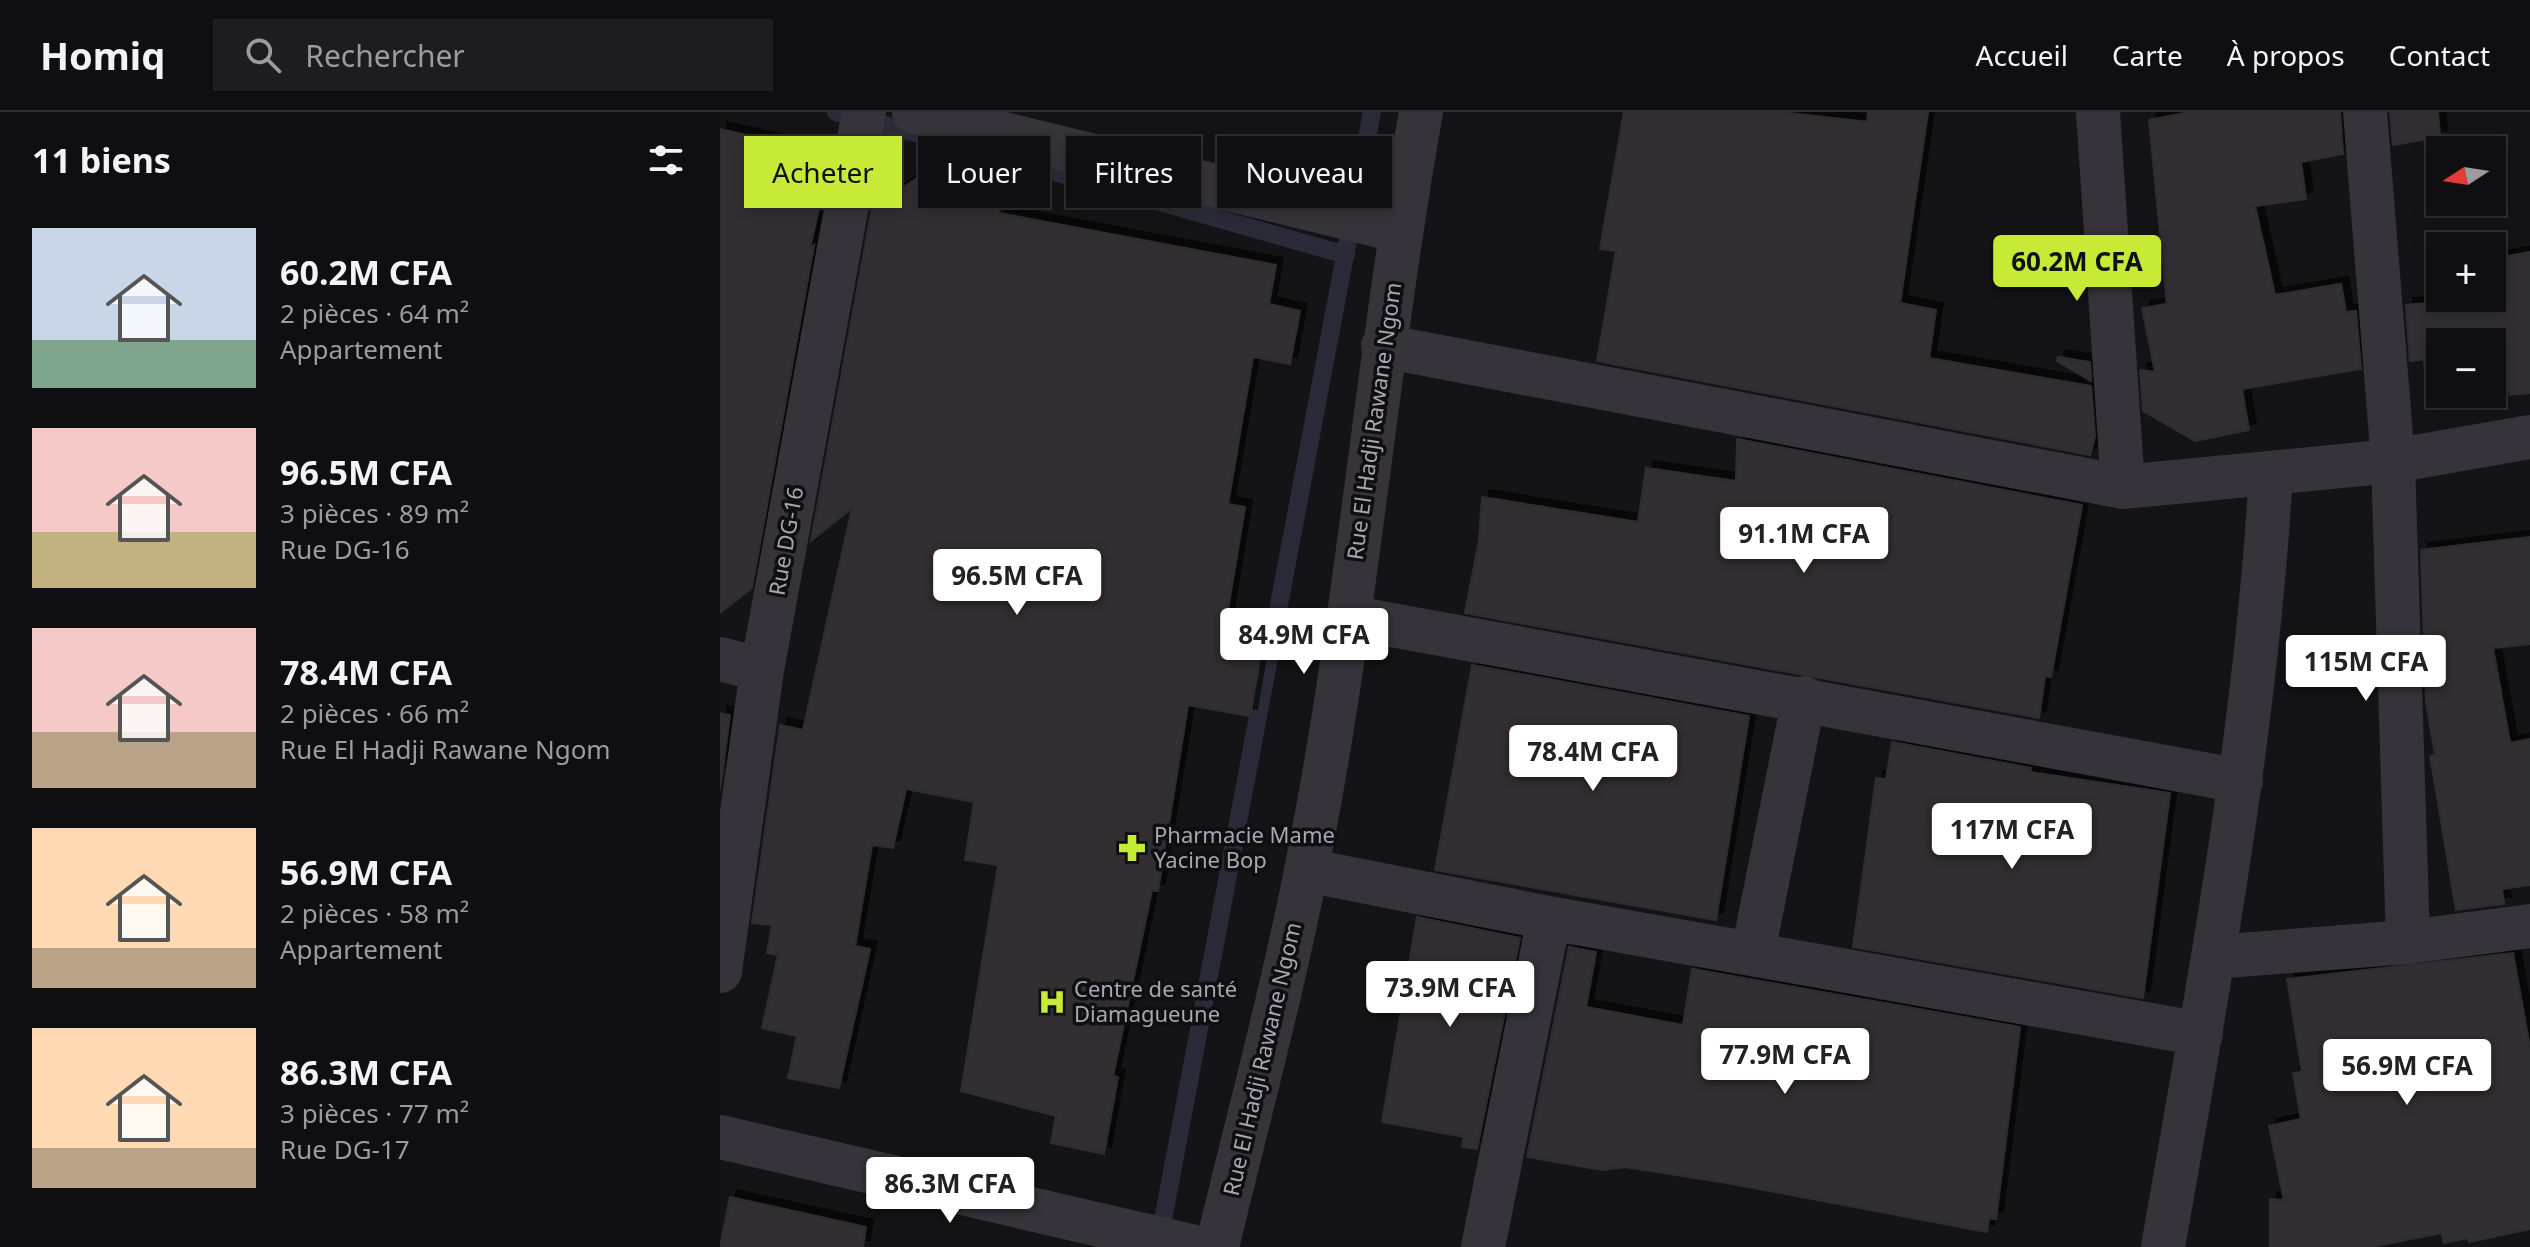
<!DOCTYPE html>
<html lang="fr">
<head>
<meta charset="utf-8">
<style>
	:root { --surface:#0f0e10; --page:#1d1c1e; --text:#f1f3f6; --muted:#9b9c9f; --line:#2f2e30; --accent:#c7ea36 }
	body { margin:0; font-family:"Noto Sans",sans-serif; background:var(--page); color:var(--text); height:100vh; display:flex; flex-direction:column; font-size:30px; white-space:nowrap }
	* { box-sizing:border-box; margin:0 }
	p { font-size:26px; color:var(--muted) }
	.icon { flex:none; width:44px; height:44px; fill:none; stroke:currentColor; stroke-width:2; stroke-linecap:round; stroke-linejoin:round }
	.map { position:relative; flex:1; overflow:hidden }
	.sheet { display:flex; flex-direction:column; background:var(--surface); width:720px }
	.sheet>* { flex:none }
	.top-card { position:absolute; left:24px; top:24px; width:760px; height:72px; display:flex; gap:16px }
	.needle { width:52px; rotate:258deg }
	.buttons { position:absolute; left:1706px; top:24px; display:grid; gap:16px }
	.buttons a { display:grid; place-items:center; width:80px; height:80px; border-radius:0px; background:var(--surface); box-shadow:0 4px 12px #0003,0 0 0 2px var(--line); font-size:40px }
	.price { position:absolute; translate:-50% -68px; padding:0 18px; border-radius:8px; background:#fff; color:#222; font-size:26px; line-height:52px; filter:drop-shadow(0 2px 4px #0008) }
	.price::after { content:''; position:absolute; left:50%; top:48px; width:24px; height:18px; margin-left:-12px; background:inherit; clip-path:polygon(0 0,100% 0,50% 100%) }
	.price.active { background:var(--accent); color:#111 }
	ul { padding:0; list-style:none }
	li { display:flex; align-items:center; gap:24px; height:200px; padding:0 32px }
	li span { display:grid; place-items:center; flex:none; width:224px; height:160px; border-radius:0px; color:#555 }
	li>.icon { margin-inline-start:auto }
	span .icon { width:96px; height:96px; fill:#fffc; stroke-width:1 }
	li b { font-size:34px }
	h2 { display:flex; justify-content:space-between; align-items:center; height:96px; padding:0 32px; font-size:34px }
	.tag { padding:0 28px; border-radius:0px; background:var(--surface); box-shadow:0 4px 12px #0003,0 0 0 2px var(--line); font-size:28px; line-height:72px }
	.tag.active { background:var(--accent); color:#111 }
	header { display:flex; align-items:center; gap:48px; box-sizing:border-box; height:112px; padding:0 40px; background:var(--surface); border-bottom:2px solid var(--line) }
	header strong { font-size:38px }
	nav { display:flex; gap:44px; margin-inline-start:auto; font-size:28px }
	.search { width:560px; height:72px; background:var(--page); display:flex; align-items:center; gap:20px; box-sizing:border-box; padding:0 28px; border-radius:0px; color:var(--muted); font-size:30px }
	main { display:flex; flex:1; min-height:0 }
	.map>svg:first-child { display:block }
	.lines { fill:none; stroke-linecap:round; stroke-linejoin:round }
	.stream { stroke:#2a2a38; stroke-width:18 }
	.building { fill:#302e31; stroke:#2f2d31; stroke-width:2; filter:url(#shadow) }
	.minor { stroke:#36343a; stroke-width:44 }
	.labels { text-anchor:middle; stroke-width:7; stroke-linejoin:round; paint-order:stroke }
	.street-label { font-size:22px; fill:#a9a5b5; stroke:#0f0e10 }
	.poi-label { font-size:22px; fill:#a9a5b5; stroke:#0f0e10; text-anchor:start }
</style>
</head>
<body>
<header>
<strong>Homiq</strong>
<div class="search"><svg class="icon" aria-label="search" viewBox="0 0 24 24"><circle cx="10" cy="10" r="6"/><path d="M15 15l6 6"/></svg>Rechercher</div>
<nav><a>Accueil</a><a>Carte</a><a>À propos</a><a>Contact</a></nav>
</header>
<main>
<section class="sheet">
<h2>11 biens<svg class="icon" aria-label="filters" viewBox="0 0 24 24"><path d="M4 7h16M4 17h16"/><circle cx="9" cy="7" r="2"/><circle cx="15" cy="17" r="2"/></svg></h2>
<ul>
<li><span style="background:linear-gradient(#c9d6e8 70%,#7fa58c 0)"><svg class="icon" aria-label="home" viewBox="0 0 24 24"><path d="M3 11l9-7 9 7M6 9v11h12V9"/></svg></span><div><b>60.2M CFA</b><p>2 pièces · 64 m²</p><p>Appartement</p></div></li>
<li><span style="background:linear-gradient(#f6c9c9 65%,#c2b280 0)"><svg class="icon" aria-label="home" viewBox="0 0 24 24"><path d="M3 11l9-7 9 7M6 9v11h12V9"/></svg></span><div><b>96.5M CFA</b><p>3 pièces · 89 m²</p><p>Rue DG-16</p></div></li>
<li><span style="background:linear-gradient(#f6c9c9 65%,#b9a48a 0)"><svg class="icon" aria-label="home" viewBox="0 0 24 24"><path d="M3 11l9-7 9 7M6 9v11h12V9"/></svg></span><div><b>78.4M CFA</b><p>2 pièces · 66 m²</p><p>Rue El Hadji Rawane Ngom</p></div></li>
<li><span style="background:linear-gradient(#ffd9b3 75%,#b9a48a 0)"><svg class="icon" aria-label="home" viewBox="0 0 24 24"><path d="M3 11l9-7 9 7M6 9v11h12V9"/></svg></span><div><b>56.9M CFA</b><p>2 pièces · 58 m²</p><p>Appartement</p></div></li>
<li><span style="background:linear-gradient(#ffd9b3 75%,#b9a48a 0)"><svg class="icon" aria-label="home" viewBox="0 0 24 24"><path d="M3 11l9-7 9 7M6 9v11h12V9"/></svg></span><div><b>86.3M CFA</b><p>3 pièces · 77 m²</p><p>Rue DG-17</p></div></li>
</ul>
</section>
<div class="map">
<svg width="1810" height="1135" viewBox="0 0 1810 1135">
	<defs>
		<filter id="shadow"><feDropShadow dx="7" dy="-7" stdDeviation="0" flood-color="#0009"/></filter>
	</defs>
	<rect width="100%" height="100%" fill="#141315"/>
	<g class="lines">
		<path class="stream" d="M116,0l90,24
			M246,35l380,108
			M439,1129l213,-1129"/>
	</g>
	<path class="building" d="M904,0h156l87,10 1,-10h60l-28,191 36,7 -7,48 162,28 4,50 -5,19 -493,-94 19,-110 -16,-2z
		M1470,0h150l3,42 -42,8 5,37 -51,7 20,89 66,-11 5,28 10,-1 5,58 -119,20 7,41 -54,11 -52,-30 -3,-41 15,2 -13,-64 25,-4 -18,-184z
		M1670,0h48l2,25 -47,8z
		M0,17l111,25 -21,94 4,-3 -62,343 -32,25z
		M203,62l79,15 -3,24 277,52 -7,39 31,7 -10,53 -37,-7 -25,147 17,3 -22,132 39,7 -12,70 -62,-11 -30,186 -6,-1 -39,186 5,1 -14,77 -53,-11 5,-27 -95,-25 37,-226 -33,-5 9,-58 -68,-13 -13,59 -21,-3 -17,101 15,3 -31,139 -51,-10 9,-42 -35,-8 16,-73 -11,-2 5,-28 -20,-2 28,-198 23,5 49,-222 -41,33 61,-333z
		M1810,140v141l-20,2 -7,-34 -11,2v-21h-52v27l-15,2 -1,-12 -14,2 -4,-56 86,-7v-39z
		M1338,245l32,5 1,19 -34,-20z
		M1017,327l345,66 -31,172 -6,-1 -6,42 -574,-105 14,-73 3,-43 156,25 8,-54 90,13z
		M1810,425v107l-37,4 17,95 20,-4v146l-28,4 2,15 -48,6 -26,-154 5,-1 -9,-54 -5,-151z
		M752,553l277,51 -33,204 -281,-50z
		M0,601l10,2 -10,75z
		M1172,630l139,26 -1,4 140,21 -27,205 -290,-51 23,-169 10,1z
		M697,805l103,21 -43,211 -15,-2 2,-10 -82,-15z
		M849,835l27,5 -10,55 97,18 9,-56 328,58 -24,192 -7,-1 -2,14 -260,-49 -102,-16 -23,3 -75,-13z
		M1793,841l17,95v181l-61,13 -1,-4 -24,5 -3,-10 -70,14h-101v-48l14,1 -15,-74 32,-7 -8,-46 9,-1 -15,-93z
		M10,1085l136,30 -3,20h-143z"/>
	<g class="lines">
		<path class="minor" d="M194,0l486,119
			M1378,0l25,375
			M1645,0l28,349 15,481
			M663,234l740,141 270,-26 137,-24
			M628,505l893,164
			M0,547l42,11
			M586,758l243,48 652,116
			M1033,840l51,-254
			M1494,845l194,-15 122,-16
			M0,859l42,-301 102,-558
			M0,1025l475,110
			M497,1135c30,-125 64,-250 89,-376 51,-251 70,-507 115,-759
			M763,1135l66,-329
			M1443,1135c45,-257 93,-514 108,-774"/>
	</g>
	<defs>
		<g id="pharmacy-bare" transform="scale(2.16)"><path d="M-2-6h4v4h4v4h-4v4h-4v-4h-4v-4h4Z" fill="#c7ea36" stroke="#0f0e10" stroke-width="2.5" paint-order="stroke"/></g>
		<g id="hospital-bare" transform="scale(2.16)"><path d="M-5-5h3v3.5h4V-5h3V5h-3V1.5h-4V5h-3Z" fill="#c7ea36" stroke="#0f0e10" stroke-width="2.5" paint-order="stroke"/></g>
	</defs>
	<g fill-rule="evenodd">
		<use href="#pharmacy-bare" x="412" y="736"/>
		<use href="#hospital-bare" x="332" y="890"/>
	</g>
	<g class="labels">
		<g class="street-label">
			<text transform="translate(654 309) rotate(-82)" y="8">Rue El Hadji Rawane Ngom</text>
			<text transform="translate(66 429) rotate(-80)" y="8">Rue DG-16</text>
			<text transform="translate(542 947) rotate(-77)" y="8">Rue El Hadji Rawane Ngom</text>
		</g>
		<g class="poi-label">
			<text x="434" y="731">Pharmacie Mame<tspan x="434" dy="25">Yacine Bop</tspan></text>
			<text x="354" y="885">Centre de santé<tspan x="354" dy="25">Diamagueune</tspan></text>
		</g>
	</g>
</svg>
<div class="buttons">
<a><svg class="needle" viewBox="-14 -14 28 28"><path d="M0-13l5 13h-10z" fill="#e53935"/><path d="M0 13l5-13h-10z" fill="#9b9c9f"/></svg></a>
<a>+</a>
<a>−</a>
</div>
<b class="price active" style="left:1357px;top:191px">60.2M CFA</b>
<b class="price" style="left:1084px;top:463px">91.1M CFA</b>
<b class="price" style="left:297px;top:505px">96.5M CFA</b>
<b class="price" style="left:584px;top:564px">84.9M CFA</b>
<b class="price" style="left:1646px;top:591px">115M CFA</b>
<b class="price" style="left:873px;top:681px">78.4M CFA</b>
<b class="price" style="left:1292px;top:759px">117M CFA</b>
<b class="price" style="left:730px;top:917px">73.9M CFA</b>
<b class="price" style="left:1065px;top:984px">77.9M CFA</b>
<b class="price" style="left:1687px;top:995px">56.9M CFA</b>
<b class="price" style="left:230px;top:1113px">86.3M CFA</b>
<div class="top-card">
<a class="tag active">Acheter</a>
<a class="tag">Louer</a>
<a class="tag">Filtres</a>
<a class="tag">Nouveau</a>
</div>
</div>
</main>
</body>
</html>
